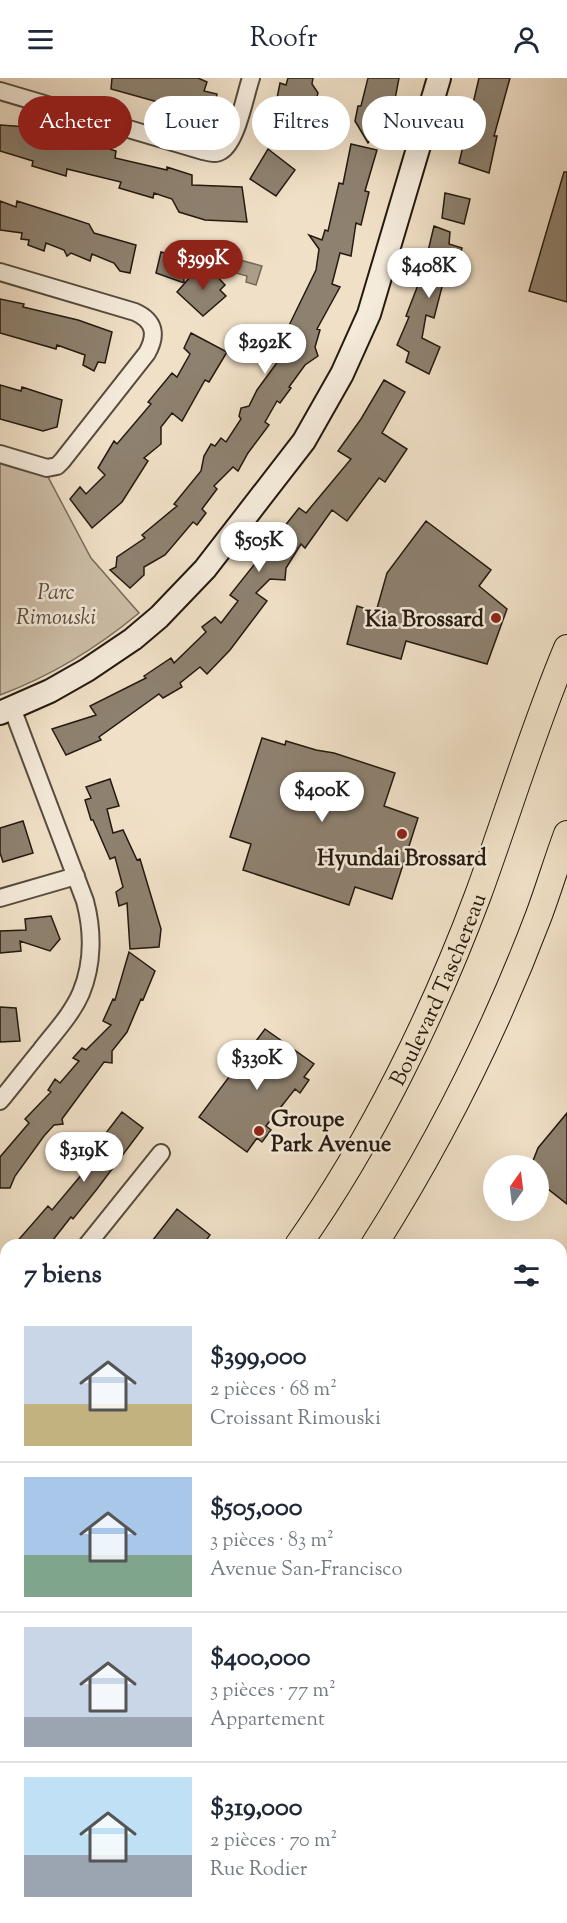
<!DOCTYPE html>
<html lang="fr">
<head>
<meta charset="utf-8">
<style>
	:root { --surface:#fff; --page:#f6f6f7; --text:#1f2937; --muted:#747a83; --line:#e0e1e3; --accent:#8f2418 }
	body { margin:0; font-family:"Sorts Mill Goudy",serif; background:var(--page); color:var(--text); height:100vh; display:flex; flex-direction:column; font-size:22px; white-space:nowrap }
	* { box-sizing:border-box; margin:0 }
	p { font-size:20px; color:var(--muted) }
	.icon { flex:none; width:33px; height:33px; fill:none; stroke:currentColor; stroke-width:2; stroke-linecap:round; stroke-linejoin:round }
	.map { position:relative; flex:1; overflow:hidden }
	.details { position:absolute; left:0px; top:1161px; width:567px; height:684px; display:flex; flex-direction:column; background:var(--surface); border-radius:18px 18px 0 0; box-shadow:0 6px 24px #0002 }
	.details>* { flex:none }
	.hud { position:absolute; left:18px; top:18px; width:531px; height:54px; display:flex; gap:12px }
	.needle { width:39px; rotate:14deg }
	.tools { position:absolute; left:483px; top:1077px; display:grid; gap:12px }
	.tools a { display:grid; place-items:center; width:66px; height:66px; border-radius:50%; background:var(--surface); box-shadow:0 6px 24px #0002; font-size:30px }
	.price { position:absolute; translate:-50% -51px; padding:0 14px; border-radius:21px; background:#fff; color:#222; font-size:20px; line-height:39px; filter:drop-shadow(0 2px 3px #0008) }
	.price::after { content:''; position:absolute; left:50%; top:36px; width:18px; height:14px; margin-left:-9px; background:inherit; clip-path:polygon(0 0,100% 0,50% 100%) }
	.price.current { background:var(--accent); color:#fff }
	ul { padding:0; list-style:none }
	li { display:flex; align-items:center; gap:18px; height:150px; padding:0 24px }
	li+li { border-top:2px solid var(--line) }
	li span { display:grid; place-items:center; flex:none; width:168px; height:120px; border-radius:0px; color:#555 }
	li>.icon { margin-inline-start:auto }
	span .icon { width:72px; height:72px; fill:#fffc; stroke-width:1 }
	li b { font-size:26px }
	h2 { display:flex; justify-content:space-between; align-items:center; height:72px; padding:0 24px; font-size:26px }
	.pill { padding:0 21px; border-radius:27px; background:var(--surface); box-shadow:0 6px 24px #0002; font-size:21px; line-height:54px }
	.pill.current { background:var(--accent); color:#fff }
	header { display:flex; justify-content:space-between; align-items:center; height:78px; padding:0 24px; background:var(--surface); font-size:27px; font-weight:600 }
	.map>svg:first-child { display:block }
	.green { fill:#cdbea8; stroke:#786c5c; stroke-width:1.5 }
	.water { fill:#ab9d88; stroke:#756958; stroke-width:1.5 }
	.building { fill:#8e816f; stroke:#241a0f; stroke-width:1.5 }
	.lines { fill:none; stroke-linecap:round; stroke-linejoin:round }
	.street-casing { stroke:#574c3d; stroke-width:20 }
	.secondary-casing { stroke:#241a0f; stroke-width:26 }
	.primary-casing { stroke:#241a0f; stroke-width:28 }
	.street { stroke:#f5ebdb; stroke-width:16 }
	.secondary { stroke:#f5ebdb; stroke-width:22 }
	.primary { stroke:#f0e0c7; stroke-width:26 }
	.poi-dot { fill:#8f2418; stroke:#f5ebdb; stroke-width:2 }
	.labels { text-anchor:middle; stroke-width:5; stroke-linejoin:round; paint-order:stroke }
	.park-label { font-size:22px; font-style:italic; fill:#574b3d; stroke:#f5ebdb }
	.poi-label { font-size:22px; font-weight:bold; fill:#241a0f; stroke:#f5ebdb; text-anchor:end }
	.street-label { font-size:22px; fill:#241a0f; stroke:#f5ebdb }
</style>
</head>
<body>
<header><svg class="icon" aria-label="menu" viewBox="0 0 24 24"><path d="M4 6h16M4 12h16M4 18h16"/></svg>Roofr<svg class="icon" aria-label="person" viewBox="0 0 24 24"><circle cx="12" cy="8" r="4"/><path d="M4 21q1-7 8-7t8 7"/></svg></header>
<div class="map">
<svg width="567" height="1845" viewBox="0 0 567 1845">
	<rect width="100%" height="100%" fill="#f0e0c7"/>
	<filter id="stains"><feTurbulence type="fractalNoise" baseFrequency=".00333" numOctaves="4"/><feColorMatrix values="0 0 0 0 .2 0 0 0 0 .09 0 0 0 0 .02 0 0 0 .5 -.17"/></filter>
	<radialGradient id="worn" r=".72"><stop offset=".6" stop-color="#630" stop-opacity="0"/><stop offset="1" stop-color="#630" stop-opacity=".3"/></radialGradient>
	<path class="green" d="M0,385l48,14 43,81 48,55c-42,35 -88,63 -139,82z"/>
	<path class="water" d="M229,179l33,9 -6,19 -10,-3 1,-6 -22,-6z"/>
	<path class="building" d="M112,0h86l9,4 -3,9 13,3 -4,25 -48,-15 -54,-15z
		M288,0h25l-1,6 6,9 -4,14 -7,-2 -11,41 -26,-2 8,-12 -7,-4 9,-45 6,2z
		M368,0h31l-9,48 -7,-2 -15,19 -13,-22 3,-15h3z
		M479,0h31l-16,58h3l-8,37 -30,-10z
		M0,47l42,3 41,18 1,-5 32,10 -1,7 52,12v-3l25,8v10l50,2 5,35 -42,-2 -26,-8 -7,-13 -18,-6 -1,5 -34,-10 2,-6 -54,-13 -1,7 -34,-10 1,-5 -33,-10z
		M351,66l26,6 -12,41 4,1 -8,33 -5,-2 -5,33 -11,-3 -8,31 8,3 -23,42 3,1 -5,17 3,9 -13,9 -16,22 2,1 -11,15 -3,-2 -12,21 4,3 -21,28 -10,18 -5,-4 -19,19 3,3 -15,20 4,4 -9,12 -4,-3 -28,33 -21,12v8l-14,13 -20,-18 6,-3 1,-10 28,-19 -3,-3 35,-29 -3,-2 27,-33 3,-15 7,-12 4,2 6,-8 5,4 15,-23 -2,-3 2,-8 8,-2 8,-16 27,-37 -7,-3 39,-80 3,-21 -10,-14 13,5 3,-10 3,1 11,-48 4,1z
		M268,71l27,21 -19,26 -26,-17z
		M564,94h3v130l-38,-11z
		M445,115l25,6 -6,25 -22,-6z
		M0,123l16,6 1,-6 41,13 31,10 5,9 42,12 -6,28 -10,-2 -6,-8 -22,-9 -2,7 -19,-8 -4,3 -3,-6 -18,-7 -2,8 -16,-6 1,-5 -8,-1 1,-6 -22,-3z
		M434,148l16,6 -1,12 13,4 -2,10 2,6 -3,12 -6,-3 -2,9 -7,-3 -10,39 -8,-3 -4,23 18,9 -11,27 -23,-12 3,-10 -12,-7 12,-28 -3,-1 17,-44z
		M161,174l22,6 1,25 -28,-10z
		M199,189l6,8 5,-6 15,16 -5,5 6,6 -23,20 -26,-24z
		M0,221l24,5 -1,3 55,13 34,12 -7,31 -7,-1 -4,9 -11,-6 2,-10 -28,-10 -1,4 -56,-16z
		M191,255l36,19 -18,30 -4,-2 -23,41 -10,-8 -11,14v17l-17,14 4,3 -26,41 -30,26 -22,-29 10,-12 6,7 19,-19 -7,-7 16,-27 3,3 34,-40 -3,-2 24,-29 5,4 13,-23 -6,-6z
		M384,302l21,12 -23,41 25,16 -22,33 -6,-4 -32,43 -15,-11 -27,38 -4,-4 -15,24 -1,12 -15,-1 -14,14 11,8 -37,49 -23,24 -7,-7 -20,16 2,4 -19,11 -4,-4 -60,43 2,3 -35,15 -14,-26 44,-14 -6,-9 56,-28 -2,-2 27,-18 3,5 32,-31 -4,-5 13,-10 6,6 17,-22 -8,-6 39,-49 30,-38 7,5 45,-54 -13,-8 23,-32z
		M0,307l21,6 1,-4 40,13 -5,27 -14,4 -43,-12z
		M426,443l65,49 -12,16 28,23 -20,55 -81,-23 -5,18 -54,-15 10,-38 19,6 11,-39z
		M262,660l23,7 1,-4 30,9 18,3 61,20 -11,33 34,12 -26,81 -37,-12 -6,18 -106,-35 8,-26 -21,-7z
		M110,701l9,27 -12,3 6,24 10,-3 14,30 3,-1 21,70 -2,18 -29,2 -3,-46 -8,3 -3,-14 7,-5 -8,-30 -5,2 -17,-39h-2l-6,-20 6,-2 -5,-11z
		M23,743l10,32 -30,9 -3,-9v-25z
		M51,838l9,23 -10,12 -30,-10 1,10 -21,2v-22l26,-1 -1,-11z
		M129,874l26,19 -12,29 -2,-1 -14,33 -15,19v12l-8,-1 -42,57 1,5 -9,1 -10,11 -29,40 -5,12h-10v-31l29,-34 -4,-4 26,-27 -3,-2 7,-11 5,4 19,-22 -6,-3 9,-10 4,2 25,-25 -8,-4 10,-22 2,1z
		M0,929l16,1 4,33 -20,1z
		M265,951l49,35 -10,13 5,3 -9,13 -5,-4 -29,37 5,4 -9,12 -5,-4 -10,14 -48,-35z
		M122,1034l21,16 -46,61 -24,30 -2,-2 -22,28h-35l34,-39 4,4 36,-43 -5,-4z
		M567,1035v91l-23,-18 -6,-1v-19h-7l7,-18z
		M177,1131l33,26 -7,10h-54z"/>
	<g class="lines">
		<g class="street-casing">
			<path id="street" d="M0,13l203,60c6,1 12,4 18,0 16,-9 24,-56 30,-73
				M0,194l135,40c20,9 22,23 12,41l-85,108 -5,5 -10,2 -47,-14
				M0,820l76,-22
				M0,1023c14,-17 27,-34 41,-51 14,-18 31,-36 40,-57 12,-29 12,-62 4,-92l-73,-193
				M87,1167l74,-92
				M0,1274l6,-7
				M0,1509l6,2"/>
		</g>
		<g class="secondary-casing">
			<path id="secondary" d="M0,635l50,-22 37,-21 46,-31 26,-22 46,-48 99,-128 38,-67 27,-60 70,-236
				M561,1477l6,-7
				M561,1708l6,2"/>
		</g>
		<g class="primary-casing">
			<g id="primary">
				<path id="s1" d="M298,1167c74,-105 135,-230 180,-350 30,-82 55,-166 89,-247"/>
				<path d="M374,1167c66,-104 121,-214 165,-330 10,-27 18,-54 28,-81"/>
				<path d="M0,1559l6,-8"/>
				<path d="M0,1608l6,17"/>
			</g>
		</g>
		<use href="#street" class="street"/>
		<use href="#secondary" class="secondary"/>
		<use href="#primary" class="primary"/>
	</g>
	<g class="poi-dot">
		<circle cx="496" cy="540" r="6"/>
		<circle cx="402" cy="756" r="6"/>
		<circle cx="259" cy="1053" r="6"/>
	</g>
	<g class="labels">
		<g class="park-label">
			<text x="56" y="521">Parc<tspan x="56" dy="25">Rimouski</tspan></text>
		</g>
		<g class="poi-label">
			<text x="484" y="548">Kia Brossard</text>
			<text x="402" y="787" text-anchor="middle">Hyundai Brossard</text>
			<text x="271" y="1048" text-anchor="start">Groupe<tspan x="271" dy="25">Park Avenue</tspan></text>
		</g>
		<g class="street-label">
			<text dy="8" stroke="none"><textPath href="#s1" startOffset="292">Boulevard Taschereau</textPath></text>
		</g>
	</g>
	<rect width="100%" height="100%" filter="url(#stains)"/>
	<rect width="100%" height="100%" fill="url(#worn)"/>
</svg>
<div class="tools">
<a><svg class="needle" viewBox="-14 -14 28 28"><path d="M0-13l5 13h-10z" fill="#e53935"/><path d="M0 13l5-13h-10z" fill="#747a83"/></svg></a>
</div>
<b class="price current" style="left:203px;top:213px">$399K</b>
<b class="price" style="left:429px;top:221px">$408K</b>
<b class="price" style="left:265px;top:297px">$292K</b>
<b class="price" style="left:259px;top:495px">$505K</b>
<b class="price" style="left:322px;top:745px">$400K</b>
<b class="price" style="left:257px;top:1013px">$330K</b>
<b class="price" style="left:84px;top:1105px">$319K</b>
<div class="hud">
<a class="pill current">Acheter</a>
<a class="pill">Louer</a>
<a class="pill">Filtres</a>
<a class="pill">Nouveau</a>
</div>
<section class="details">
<h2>7 biens<svg class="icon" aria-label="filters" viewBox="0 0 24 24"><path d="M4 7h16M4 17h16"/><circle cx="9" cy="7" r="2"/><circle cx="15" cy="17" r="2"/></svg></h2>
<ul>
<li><span style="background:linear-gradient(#c9d6e8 65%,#c2b280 0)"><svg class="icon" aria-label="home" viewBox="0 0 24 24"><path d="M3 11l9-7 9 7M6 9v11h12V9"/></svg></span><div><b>$399,000</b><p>2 pièces · 68 m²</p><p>Croissant Rimouski</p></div></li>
<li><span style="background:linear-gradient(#a9c7e8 65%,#7fa58c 0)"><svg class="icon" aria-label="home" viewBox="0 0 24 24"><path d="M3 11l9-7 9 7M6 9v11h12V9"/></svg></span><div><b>$505,000</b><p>3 pièces · 83 m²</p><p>Avenue San-Francisco</p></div></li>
<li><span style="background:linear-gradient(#c9d6e8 75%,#9aa5b1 0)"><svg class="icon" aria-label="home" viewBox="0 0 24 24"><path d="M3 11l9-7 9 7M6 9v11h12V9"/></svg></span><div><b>$400,000</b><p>3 pièces · 77 m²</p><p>Appartement</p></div></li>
<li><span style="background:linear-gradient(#bfe0f5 65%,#9aa5b1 0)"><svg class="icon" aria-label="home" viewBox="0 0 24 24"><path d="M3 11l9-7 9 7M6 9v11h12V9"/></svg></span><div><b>$319,000</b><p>2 pièces · 70 m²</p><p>Rue Rodier</p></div></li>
</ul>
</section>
</div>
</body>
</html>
